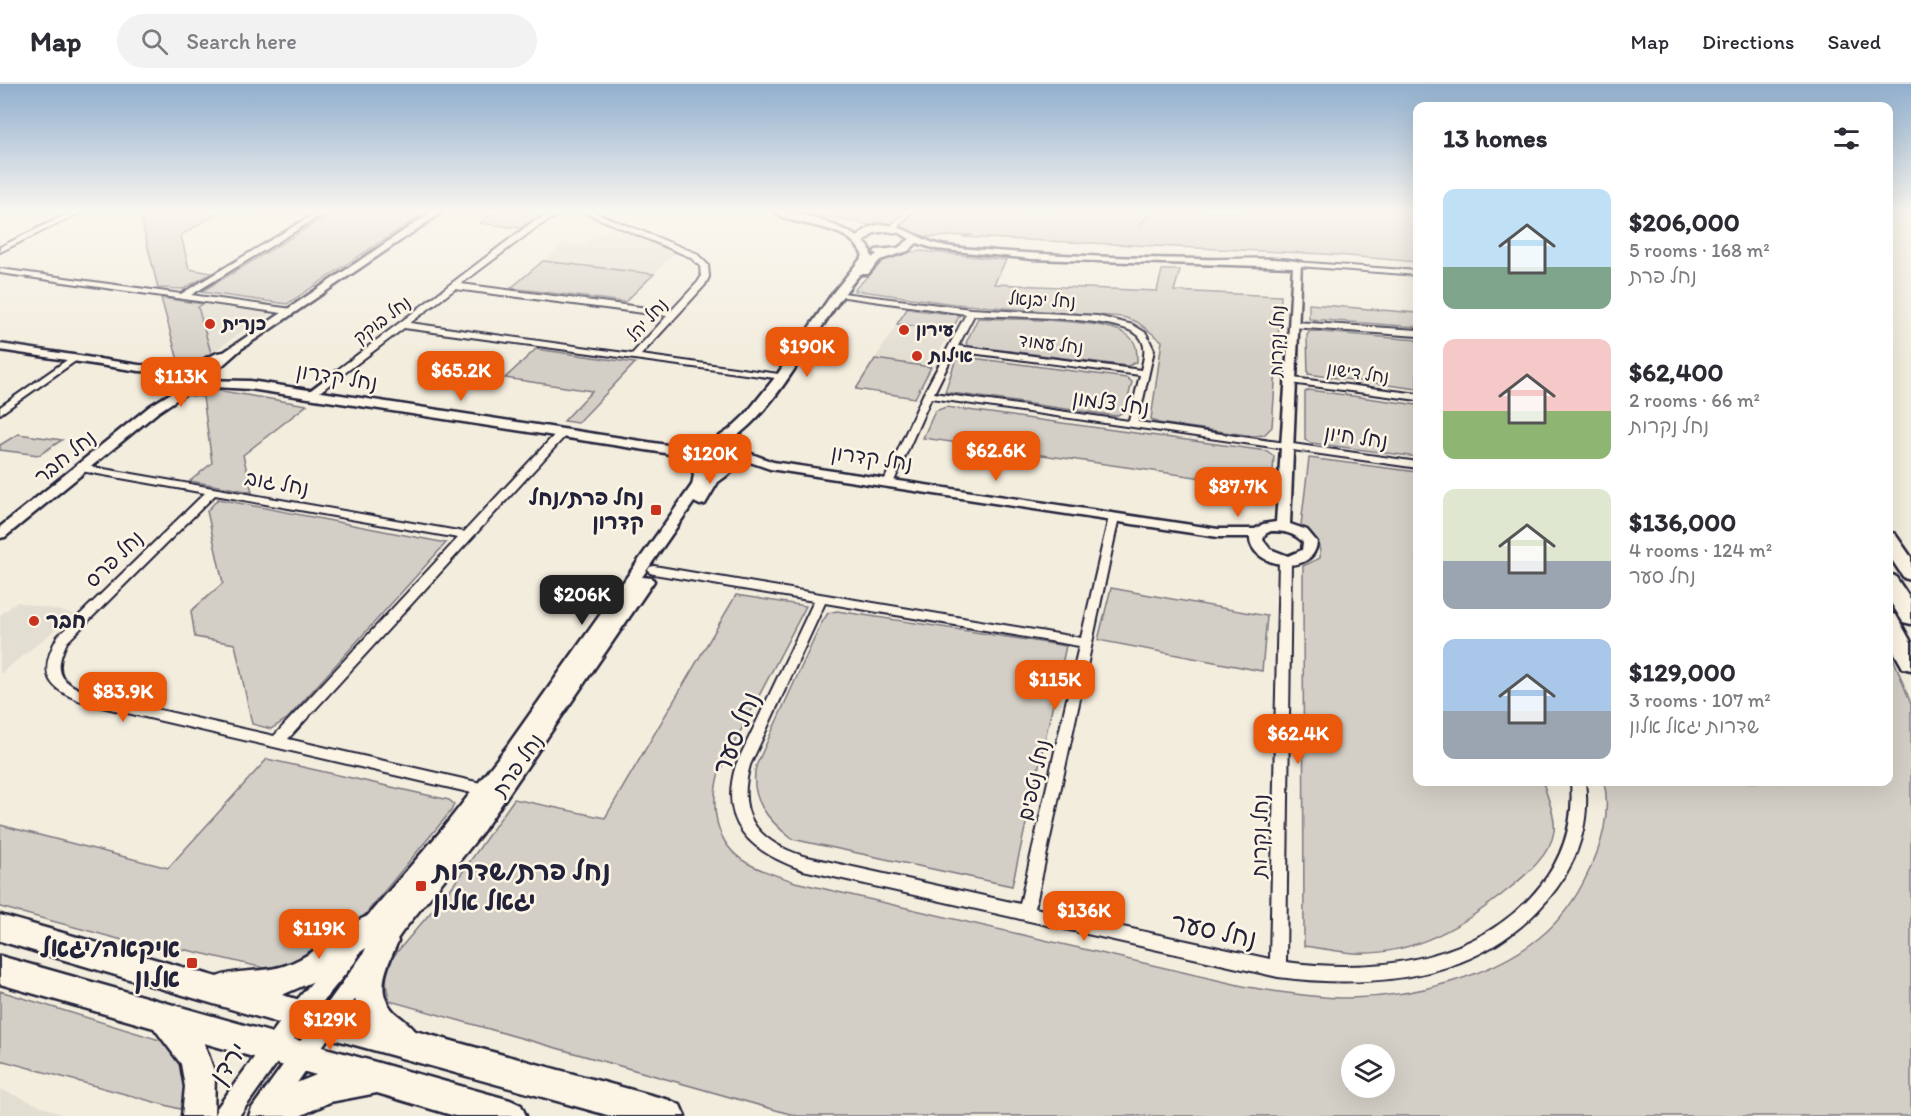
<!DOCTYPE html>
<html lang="en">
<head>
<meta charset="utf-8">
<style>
	:root { --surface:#fff; --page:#f2f2f3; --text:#2b2b33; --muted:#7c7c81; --line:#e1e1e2; --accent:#ea580c }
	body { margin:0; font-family:Itim,"Playpen Sans Hebrew",sans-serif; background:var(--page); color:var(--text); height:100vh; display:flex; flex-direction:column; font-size:22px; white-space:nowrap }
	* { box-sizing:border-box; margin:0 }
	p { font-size:20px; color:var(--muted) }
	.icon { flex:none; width:33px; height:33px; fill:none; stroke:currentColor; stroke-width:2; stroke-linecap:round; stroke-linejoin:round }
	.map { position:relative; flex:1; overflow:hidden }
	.side { position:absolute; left:1413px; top:18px; width:480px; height:684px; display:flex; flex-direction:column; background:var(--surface); border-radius:12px; box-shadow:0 6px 24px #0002 }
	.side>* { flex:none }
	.controls { position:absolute; left:1341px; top:960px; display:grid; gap:12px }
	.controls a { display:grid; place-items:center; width:54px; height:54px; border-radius:50%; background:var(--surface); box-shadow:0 6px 24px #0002; font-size:30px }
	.price { position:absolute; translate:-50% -51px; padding:0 14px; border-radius:12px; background:var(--accent); color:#fff; font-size:20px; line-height:39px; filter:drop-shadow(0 2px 3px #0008) }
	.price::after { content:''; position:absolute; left:50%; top:36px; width:18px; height:14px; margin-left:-9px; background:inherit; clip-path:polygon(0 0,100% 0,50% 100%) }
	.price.selected { background:#222; color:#fff }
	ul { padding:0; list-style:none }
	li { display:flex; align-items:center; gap:18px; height:150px; padding:0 30px }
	li span { display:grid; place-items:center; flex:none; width:168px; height:120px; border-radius:12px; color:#555 }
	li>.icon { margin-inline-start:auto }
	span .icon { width:72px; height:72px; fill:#fffc; stroke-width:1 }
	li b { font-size:26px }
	h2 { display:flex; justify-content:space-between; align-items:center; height:72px; padding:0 30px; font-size:26px }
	header { display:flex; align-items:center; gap:36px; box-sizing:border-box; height:84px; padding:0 30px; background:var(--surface); border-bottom:2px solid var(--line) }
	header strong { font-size:28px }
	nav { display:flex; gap:33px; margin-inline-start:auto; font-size:21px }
	.search { width:420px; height:54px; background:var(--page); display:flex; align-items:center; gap:15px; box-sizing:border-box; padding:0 21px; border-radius:33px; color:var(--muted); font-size:22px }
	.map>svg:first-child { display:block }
	.built { fill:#e3ded2 }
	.green { fill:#d4cfc6; stroke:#7b7880; stroke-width:1.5; fill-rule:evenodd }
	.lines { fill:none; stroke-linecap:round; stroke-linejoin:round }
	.pedestrian-casing { stroke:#22223b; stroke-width:9 }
	.minor-casing { stroke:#22223b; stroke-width:4 }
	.tertiary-casing { stroke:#22223b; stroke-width:5 }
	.trunk-casing { stroke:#22223b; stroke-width:5 }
	.pedestrian { stroke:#fcf5e5; stroke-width:6 }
	.minor { fill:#fcf5e5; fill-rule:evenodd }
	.tertiary { fill:#fcf5e5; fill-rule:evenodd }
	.trunk { fill:#fcf5e5; fill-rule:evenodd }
	.poi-dot { fill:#c8321e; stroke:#fcf5e5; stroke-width:2 }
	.labels { text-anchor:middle; stroke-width:5; stroke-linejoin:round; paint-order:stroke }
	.far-street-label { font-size:18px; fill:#22223b; stroke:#fcf5e5 }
	.far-poi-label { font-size:18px; font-weight:bold; fill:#22223b; stroke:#fcf5e5; text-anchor:start }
	.street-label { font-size:21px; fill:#22223b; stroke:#fcf5e5 }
	.poi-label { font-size:21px; font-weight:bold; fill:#22223b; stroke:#fcf5e5; text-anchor:end }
	.near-street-label { font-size:26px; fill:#22223b; stroke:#fcf5e5 }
	.near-poi-label { font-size:26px; font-weight:bold; fill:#22223b; stroke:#fcf5e5; text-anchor:start }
</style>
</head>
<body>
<header>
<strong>Map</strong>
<div class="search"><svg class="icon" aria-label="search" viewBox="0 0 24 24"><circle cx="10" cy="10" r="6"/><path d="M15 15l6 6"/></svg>Search here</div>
<nav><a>Map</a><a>Directions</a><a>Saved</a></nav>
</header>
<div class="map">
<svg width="1911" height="1032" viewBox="0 0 1911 1032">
	<rect width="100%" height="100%" fill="#f3edde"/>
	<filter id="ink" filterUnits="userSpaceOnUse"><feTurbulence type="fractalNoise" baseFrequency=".0167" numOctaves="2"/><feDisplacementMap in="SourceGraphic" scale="12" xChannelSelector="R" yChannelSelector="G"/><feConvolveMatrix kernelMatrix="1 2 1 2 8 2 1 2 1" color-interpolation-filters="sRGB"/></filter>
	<g filter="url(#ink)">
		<path class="built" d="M613,144l62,25 -21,21 -111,-13 22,-18 18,2 12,-9z
			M203,220l68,9 -60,40 -13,-46z
			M897,240l54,7 -20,36 -56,-8z
			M17,518l58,12 -75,60v-59z
			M0,1005l65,27h-65z"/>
		<path class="green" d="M139,127h83l-41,24 8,34 23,4 -29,16 -25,-1z
			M335,127h92l-140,93 -86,-12z
			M496,127h53l-29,17 -40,-5z
			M808,127h344l-14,15 16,-15h263v51l-92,-8 -362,-17 10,-2 -43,2 -125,-25z
			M921,167l85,9 -12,24 163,7 5,-21h18l-6,21 107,5 -9,131 -8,8 -10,1 -96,-13 -7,-4 11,-78 -25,-19 -14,-5 -169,-13 -100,-14 35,-35z
			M543,177l111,13 -29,28 -114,-14z
			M161,214l42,6 -5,3 13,46 -20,12 -12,-1z
			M1309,220l108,9v14l-108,-8z
			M907,225l53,6 -9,16 -54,-7z
			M978,234c33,2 124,0 148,16 11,7 11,16 11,28l-9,4 -159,-20 -3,-3z
			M1310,247l107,9v49l-109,-15 -1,-39z
			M536,265l99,14 -57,60 -14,-2 28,-30 -87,-13z
			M964,273l163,21 5,4 -7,29 -9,5 -171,-24 11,-33z
			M875,275l56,8 -16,31 -59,-9z
			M203,304l104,17 -64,50 9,37 -62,-11 22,-18 -9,-66 -19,-2z
			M1309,306l108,15v52l-106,-14 -6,-3v-48z
			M946,323l321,44 7,5 -2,32 -349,-50 12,-27z
			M18,350l44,6 -23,15 -39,-5v-5z
			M1309,374l108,14 1,310h125c4,14 13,35 11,49 -3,23 -27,43 -44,57 -44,36 -96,68 -156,65 -17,-1 -34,-5 -50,-7l-1,-380 17,-8c1,-16 -6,-24 -19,-33z
			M218,415l228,44 -159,176 -16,10 -19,-5 -17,-80 -40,-7 -4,-26 32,-28 -16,-72z
			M1111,504l156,28 -5,55 -164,-31z
			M736,511l70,11 -87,166c-9,33 -5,72 28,91 14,8 32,13 48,19l452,105c34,5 69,11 104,11 61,-1 140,-21 188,-60 21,-17 38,-41 49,-65 14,-27 23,-61 16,-91h284l1,-135 22,57v412h-1114l-407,-115c-5,-15 -5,-27 1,-42l58,-68 65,-92 91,19zM1352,970h32v34h-32z
			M837,527l229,35 -54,240 -220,-47c-24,-19 -43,-40 -36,-73l65,-142 7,-11z
			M267,675l182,41 5,4 -3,7 -98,118 -57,35 -32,4 -77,-18 -24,1 -163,-44v-82l168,43z
			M0,907l176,54 12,40 -8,24 -180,-49z"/>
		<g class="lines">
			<g class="pedestrian-casing">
				<path id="pedestrian" d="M893,144l16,-17"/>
			</g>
			<g class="minor-casing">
				<path id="minor" d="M73,127h10l-83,41v-5z
					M319,127h9l-137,84 101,14 1,2 -4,3 -289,-41v-4l181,25z
					M556,127h9l-28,16 -76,57 210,27 27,-29 3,-5 -1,-11 -10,-9 -109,-46h10l105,42 12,12 1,12 -4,8 -64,70 138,19 3,1v4l-378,-51 -91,69h-6v-4l224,-170zM455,205l212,27 -35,38 -222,-31z
					M1295,178l123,9v4l-120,-9h-3z
					M842,209l129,16 126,7 36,9 13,8 8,17 -16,72 280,40v6l-487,-70 -37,83 -1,2h-8l-1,-2 39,-86 43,-81 -121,-17 -4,-2zM974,231c33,2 142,1 164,20 10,10 6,23 3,35l-183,-24zM955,267l185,24 -11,46 -195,-28z
					M1295,238l123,8v6l-126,-9v-4z
					M74,271l5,3 -2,2 -77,54v-7z
					M1293,294l125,16v6l-128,-17 -2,-2z
					M562,346l5,3 -1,2 -278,304 197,45 5,2 2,4 -2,4 -5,2 -392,-91c-41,-13 -59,-26 -35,-69l147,-143 -124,-22 -5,-3 1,-2 4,-1 383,67 94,-101zM215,411l243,43 -184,198 -180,-41c-32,-11 -43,-20 -27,-53z
					M1114,430l5,3 -84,391 235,51 9,-399 6,-4 6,4 -5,402c91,12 195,0 255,-77 24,-31 33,-64 30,-103h14c5,38 -6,76 -29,107 -67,90 -175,101 -278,88l-475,-107c-52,-18 -85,-46 -67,-105l78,-164 -160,-27 -4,-1 -2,-3 2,-3 4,-1 427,72 28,-121zM825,519l254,43 -59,258 -217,-48c-47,-15 -67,-42 -53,-91z"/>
			</g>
			<g class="tertiary-casing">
				<path id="tertiary" d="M433,127h11l-203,138 -26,23h-8l-2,-2 6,-6 -26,9 -46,-2 -139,-21v-6l139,21 50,2 28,-14 7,-1z
					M773,127c28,0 60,12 85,26 24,-29 56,1 79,7 19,5 40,5 59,7 68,5 137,7 205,8 31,1 70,-3 100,3l-11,262 17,6 10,12c-3,37 -68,24 -67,-5h-32l-448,-68 -23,-8 -29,21 -13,22 -5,1 -6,-3 -52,75 10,1 2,3 -2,3 -171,250 -79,98 -128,184h-25l3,-8 125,-173 -5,6 -7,2 -7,-2 -3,-7 3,-7 82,-95 68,-87 184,-260 2,-10 -4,-15 -25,-7 -415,-64 -53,-3 -39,26 -153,125 -5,1v-11l150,-121 39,-24 9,-2 52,1 417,64 26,8 7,-8 14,-5 15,-10 16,-15 32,-40 55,-81 31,-38c-14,-35 -66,-26 -90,-45zM887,147l13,2 10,6 -12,9 -22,2 -2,2 3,2 -5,4 -3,-11 -5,-5 10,-9zM917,159l19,6 96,10 261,8 -17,255 -13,2 -8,5h-37l-445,-67 -24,-9 -3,-7 -15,-6c53,-36 86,-117 129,-166h8l12,-14 28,-9zM720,363l12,1 5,7 -7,8 -18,4 -2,3 3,3 -6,7 -5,-22 7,-7zM1271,447c13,0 23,2 32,11l-1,8 -14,6 -18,-7 -7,-9 2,-6z
					M348,861l7,3 3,7 -3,7 -48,59 -68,95h-25l3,-8 74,-101 50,-59z"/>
			</g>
			<g class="trunk-casing">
				<path id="trunk" d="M1888,448l7,2 16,23v23l-7,-2 -16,-24z
					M1888,490l7,2 16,24v24l-8,-2 -15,-24z
					M1888,529l8,2 15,27v28l-8,-2 -15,-27z
					M0,831l217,62c22,-9 48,-3 72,-13 29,-11 51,-37 79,-48l10,4 4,9 12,3 4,9c-10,24 -25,49 -4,71 7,6 16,12 21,19l254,69 11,5 5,11h-74l-285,-79 -326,-96zM366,864c-11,25 -17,43 -5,69l-79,-22 48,-21z
					M0,872l510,144 11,5 5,11h-71l-78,-23 -47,9 -30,14h-43c9,-23 37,-32 59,-41l-112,-32 11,31 -1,42h-32l3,-29 -4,-23 -27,-36 -154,-44z"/>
			</g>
			<use href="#pedestrian" class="pedestrian"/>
			<use href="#minor" class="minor"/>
			<use href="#tertiary" class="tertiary"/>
			<use href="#trunk" class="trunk"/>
		</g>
	</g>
	<linearGradient id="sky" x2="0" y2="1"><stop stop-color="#90afce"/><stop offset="0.47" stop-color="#faf7f0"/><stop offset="1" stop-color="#faf7f0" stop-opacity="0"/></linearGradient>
	<rect width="1911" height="271" fill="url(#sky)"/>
	<g class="poi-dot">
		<circle cx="210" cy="240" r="6"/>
		<circle cx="904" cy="246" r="6"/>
		<circle cx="917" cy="272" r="6"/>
		<rect x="650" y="420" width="12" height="12" rx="3"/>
		<circle cx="34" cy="537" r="6"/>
		<rect x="415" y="796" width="12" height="12" rx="3"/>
		<rect x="186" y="873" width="12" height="12" rx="3"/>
	</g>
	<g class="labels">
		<g class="far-street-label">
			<text transform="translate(1042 216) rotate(3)" y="6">נחל יבנאל</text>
			<text transform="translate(382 236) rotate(-37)" y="6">נחל בוקק</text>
			<text transform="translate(647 236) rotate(-48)" y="6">נחל יהל</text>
			<text transform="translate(1277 257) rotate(-88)" y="6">נחל נקרות</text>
			<text transform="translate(1051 260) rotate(7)" y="6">נחל עמוד</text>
			<text transform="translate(1358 289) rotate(8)" y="6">נחל דישון</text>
		</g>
		<g class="far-poi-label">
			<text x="222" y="246">כנרית</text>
			<text x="916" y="252">עירון</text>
			<text x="929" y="278">אילות</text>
		</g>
		<g class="street-label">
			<text transform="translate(337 293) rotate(9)" y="7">נחל קדרון</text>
			<text transform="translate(1111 319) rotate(8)" y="7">נחל צלמון</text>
			<text transform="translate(1356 353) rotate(8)" y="7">נחל חיון</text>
			<text transform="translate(65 373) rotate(-39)" y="7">נחל חבר</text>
			<text transform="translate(872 374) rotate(8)" y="7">נחל קדרון</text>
			<text transform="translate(277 399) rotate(10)" y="7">נחל גוב</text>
			<text transform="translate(114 475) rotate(-44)" y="7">נחל פרס</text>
			<text transform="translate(518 681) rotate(-55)" y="7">נחל פרת</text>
			<text transform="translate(1034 696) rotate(-77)" y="7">נחל נטפים</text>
			<text transform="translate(1260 752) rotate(-89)" y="7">נחל נקרות</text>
		</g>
		<g class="poi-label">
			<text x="644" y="421">נחל פרת/נחל<tspan x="644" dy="24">קדרון</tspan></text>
			<text x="46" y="544" text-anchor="start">חבר</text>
		</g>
		<g class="near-street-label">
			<text transform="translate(736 649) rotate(-68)" y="9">נחל סער</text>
			<text transform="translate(1214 846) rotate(12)" y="9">נחל סער</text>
			<text transform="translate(228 979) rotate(-54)" y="9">ירדן</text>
		</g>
		<g class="near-poi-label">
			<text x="433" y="796">נחל פרת/שדרות<tspan x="433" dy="30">יגאל אלון</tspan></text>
			<text x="180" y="873" text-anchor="end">איקאה/יגאל<tspan x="180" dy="30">אלון</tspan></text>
		</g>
	</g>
</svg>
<div class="controls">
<a><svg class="icon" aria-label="layers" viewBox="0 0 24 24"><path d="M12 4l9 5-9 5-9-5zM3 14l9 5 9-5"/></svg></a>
</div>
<b class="price" style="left:807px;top:294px">$190K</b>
<b class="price" style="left:461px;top:318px">$65.2K</b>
<b class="price" style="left:181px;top:324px">$113K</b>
<b class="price" style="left:996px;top:398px">$62.6K</b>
<b class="price" style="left:710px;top:401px">$120K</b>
<b class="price" style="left:1238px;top:434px">$87.7K</b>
<b class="price selected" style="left:582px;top:542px">$206K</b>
<b class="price" style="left:1055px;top:627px">$115K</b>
<b class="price" style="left:123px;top:639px">$83.9K</b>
<b class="price" style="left:1298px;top:681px">$62.4K</b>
<b class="price" style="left:1084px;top:858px">$136K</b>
<b class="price" style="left:319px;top:876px">$119K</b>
<b class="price" style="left:330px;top:967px">$129K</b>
<section class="side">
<h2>13 homes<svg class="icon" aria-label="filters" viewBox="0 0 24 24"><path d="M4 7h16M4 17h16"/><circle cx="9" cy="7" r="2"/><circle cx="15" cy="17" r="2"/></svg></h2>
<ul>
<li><span style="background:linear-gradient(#bfe0f5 65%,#7fa58c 0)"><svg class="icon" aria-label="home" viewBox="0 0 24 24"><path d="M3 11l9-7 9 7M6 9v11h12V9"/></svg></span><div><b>$206,000</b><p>5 rooms · 168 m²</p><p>נחל פרת</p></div></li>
<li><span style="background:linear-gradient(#f6c9c9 60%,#8fb573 0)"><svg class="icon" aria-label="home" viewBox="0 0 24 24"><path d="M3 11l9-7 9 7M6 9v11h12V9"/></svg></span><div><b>$62,400</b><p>2 rooms · 66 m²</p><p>נחל נקרות</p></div></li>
<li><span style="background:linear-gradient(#dfe7d0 60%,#9aa5b1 0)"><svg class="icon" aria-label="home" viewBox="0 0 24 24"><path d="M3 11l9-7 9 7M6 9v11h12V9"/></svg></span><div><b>$136,000</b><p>4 rooms · 124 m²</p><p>נחל סער</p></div></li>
<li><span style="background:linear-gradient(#a9c7e8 60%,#9aa5b1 0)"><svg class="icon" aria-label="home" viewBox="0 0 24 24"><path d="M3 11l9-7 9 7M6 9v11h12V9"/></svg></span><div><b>$129,000</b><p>3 rooms · 107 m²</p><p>שדרות יגאל אלון</p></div></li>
</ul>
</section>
</div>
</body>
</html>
